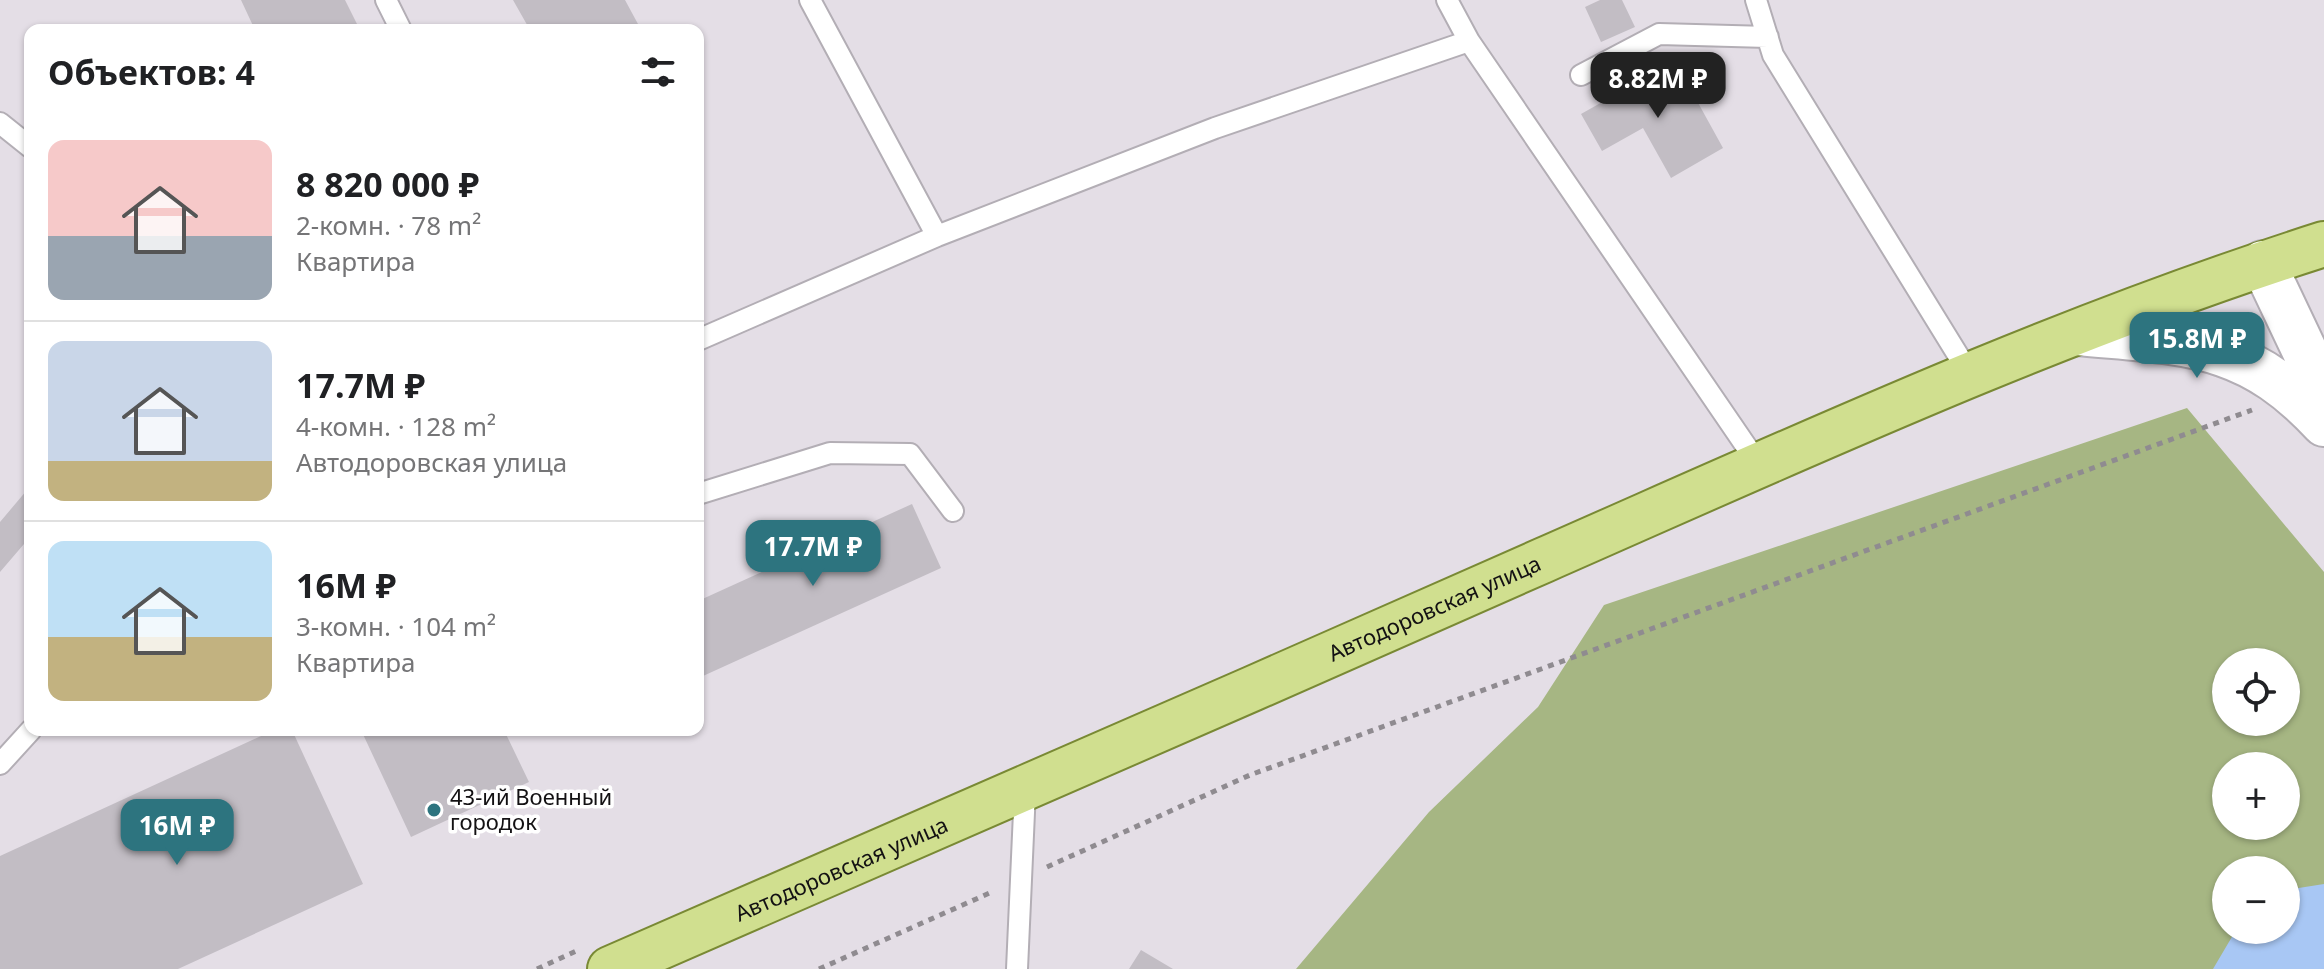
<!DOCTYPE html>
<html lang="ru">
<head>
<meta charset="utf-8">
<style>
	:root { --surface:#fff; --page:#f6f6f6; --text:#202124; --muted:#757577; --line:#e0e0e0; --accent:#2d747f }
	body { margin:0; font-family:"Noto Sans",sans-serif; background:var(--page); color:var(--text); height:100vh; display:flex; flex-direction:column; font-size:30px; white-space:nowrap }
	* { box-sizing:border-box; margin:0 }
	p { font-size:26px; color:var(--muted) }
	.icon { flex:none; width:44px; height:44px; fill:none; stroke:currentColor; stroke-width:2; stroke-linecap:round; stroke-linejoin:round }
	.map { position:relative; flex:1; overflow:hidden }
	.panel { position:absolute; left:24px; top:24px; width:680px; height:712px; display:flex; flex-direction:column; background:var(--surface); border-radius:16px; box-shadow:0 2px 6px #0004 }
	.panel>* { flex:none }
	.tools { position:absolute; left:2212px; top:648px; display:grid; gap:16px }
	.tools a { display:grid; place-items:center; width:88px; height:88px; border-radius:50%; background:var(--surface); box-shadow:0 2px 6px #0004; font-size:40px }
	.price { position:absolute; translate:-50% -68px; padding:0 18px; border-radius:16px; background:var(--accent); color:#fff; font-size:26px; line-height:52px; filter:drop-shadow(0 2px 4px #0008) }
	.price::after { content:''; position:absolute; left:50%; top:48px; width:24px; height:18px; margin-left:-12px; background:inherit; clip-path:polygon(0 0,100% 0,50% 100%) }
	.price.active { background:#222; color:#fff }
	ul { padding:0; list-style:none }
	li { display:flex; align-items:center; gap:24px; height:200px; padding:0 24px }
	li+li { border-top:2px solid var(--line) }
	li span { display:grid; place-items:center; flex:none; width:224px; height:160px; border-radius:16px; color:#555 }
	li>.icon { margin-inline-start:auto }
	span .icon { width:96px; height:96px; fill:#fffc; stroke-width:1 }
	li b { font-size:34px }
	h2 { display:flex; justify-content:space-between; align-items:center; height:96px; padding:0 24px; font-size:34px }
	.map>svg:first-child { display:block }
	.green { fill:#a6b683; fill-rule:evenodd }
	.water { fill:#a8c7f4 }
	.building { fill:#c2bdc4 }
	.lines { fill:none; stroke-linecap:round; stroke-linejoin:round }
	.service-casing { stroke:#b3aeb5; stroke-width:24 }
	.secondary-casing { stroke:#b3aeb5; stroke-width:48 }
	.primary-casing { stroke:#798934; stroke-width:48 }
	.path { stroke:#8f8b90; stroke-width:5; stroke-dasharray:6 6; stroke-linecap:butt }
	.service { stroke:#fff; stroke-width:20 }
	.secondary { stroke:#fff; stroke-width:44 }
	.primary { stroke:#d0df8f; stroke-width:44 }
	.poi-dot { fill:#2d747f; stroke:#fff; stroke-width:3 }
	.labels { text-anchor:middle; stroke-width:7; stroke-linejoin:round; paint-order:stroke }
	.street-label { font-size:22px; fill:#131113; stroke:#fff }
	.poi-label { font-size:22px; fill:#131113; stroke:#fff; text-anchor:start }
</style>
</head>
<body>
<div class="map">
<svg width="2324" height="969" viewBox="0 0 2324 969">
	<rect width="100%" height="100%" fill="#e4dee6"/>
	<path class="green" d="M2187,408l137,164v397h-1028l133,-157 109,-105 66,-102zM2226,662h60v60h-60zM2226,766h60v60h-60zM2226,870h60v60h-60z"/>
	<path class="water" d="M2324,884v85h-111l23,-39h50v-40z"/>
	<path class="building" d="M241,0h104l15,30h-105z
		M513,0h112l13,24 -11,6h-97z
		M1600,0h22l13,27 -34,15 -16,-35z
		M1675,61l48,87 -52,30 -28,-50 -41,23 -21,-37z
		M27,490l3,3v44l-30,35v-50z
		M912,504l29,64 -238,108 -5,-10v-65z
		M274,730h18l71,154 -185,85h-178v-113z
		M361,730h143l25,52 -118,55z
		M1141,950l32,19h-44z"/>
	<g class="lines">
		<g class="service-casing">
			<path id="service" d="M386,0l15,30
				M810,0l127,236
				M1447,0l22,41 290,424
				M1756,0l17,55 196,318
				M1581,75l78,-41 109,3
				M0,123l30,24
				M698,340l239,-104 278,-108 254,-87
				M698,494l132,-41 80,1 43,57
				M0,764l31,-34
				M1017,969l8,-179"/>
		</g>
		<g class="secondary-casing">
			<path id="secondary" d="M2263,263l61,129
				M2078,333c105,10 168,6 246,91"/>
		</g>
		<g class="primary-casing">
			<g id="primary">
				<path id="s1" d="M610,969c313,-134 623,-272 934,-409 257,-113 512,-231 780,-316"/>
			</g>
		</g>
		<path class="path" d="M1047,867l203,-92 1002,-365
			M537,969l39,-18
			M819,969l175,-78"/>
		<use href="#service" class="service"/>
		<use href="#secondary" class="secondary"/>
		<use href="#primary" class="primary"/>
	</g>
	<circle class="poi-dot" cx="434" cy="810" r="8"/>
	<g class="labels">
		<g class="street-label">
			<text dy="8" stroke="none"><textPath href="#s1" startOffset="900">Автодоровская улица</textPath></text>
			<text dy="8" stroke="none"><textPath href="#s1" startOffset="252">Автодоровская улица</textPath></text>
		</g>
		<g class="poi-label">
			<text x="450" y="805">43-ий Военный<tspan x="450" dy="25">городок</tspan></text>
		</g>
	</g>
</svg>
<div class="tools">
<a><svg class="icon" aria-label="locate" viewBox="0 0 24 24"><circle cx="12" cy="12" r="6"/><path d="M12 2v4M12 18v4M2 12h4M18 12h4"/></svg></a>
<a>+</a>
<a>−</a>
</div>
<b class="price active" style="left:1658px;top:120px">8.82M ₽</b>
<b class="price" style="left:2197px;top:380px">15.8M ₽</b>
<b class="price" style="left:813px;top:588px">17.7M ₽</b>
<b class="price" style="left:177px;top:867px">16M ₽</b>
<section class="panel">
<h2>Объектов: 4<svg class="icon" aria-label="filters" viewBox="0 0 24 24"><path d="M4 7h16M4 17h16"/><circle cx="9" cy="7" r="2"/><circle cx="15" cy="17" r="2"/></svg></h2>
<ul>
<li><span style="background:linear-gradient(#f6c9c9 60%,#9aa5b1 0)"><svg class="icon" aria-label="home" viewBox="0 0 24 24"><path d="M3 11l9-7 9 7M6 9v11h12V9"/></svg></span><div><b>8 820 000 ₽</b><p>2-комн. · 78 m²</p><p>Квартира</p></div></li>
<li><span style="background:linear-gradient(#c9d6e8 75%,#c2b280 0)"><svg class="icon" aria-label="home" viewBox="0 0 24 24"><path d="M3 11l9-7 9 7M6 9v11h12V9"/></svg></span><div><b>17.7M ₽</b><p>4-комн. · 128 m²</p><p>Автодоровская улица</p></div></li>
<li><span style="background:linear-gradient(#bfe0f5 60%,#c2b280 0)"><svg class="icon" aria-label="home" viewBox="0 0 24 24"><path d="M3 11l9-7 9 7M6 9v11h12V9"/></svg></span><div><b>16M ₽</b><p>3-комн. · 104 m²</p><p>Квартира</p></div></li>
</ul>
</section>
</div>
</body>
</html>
